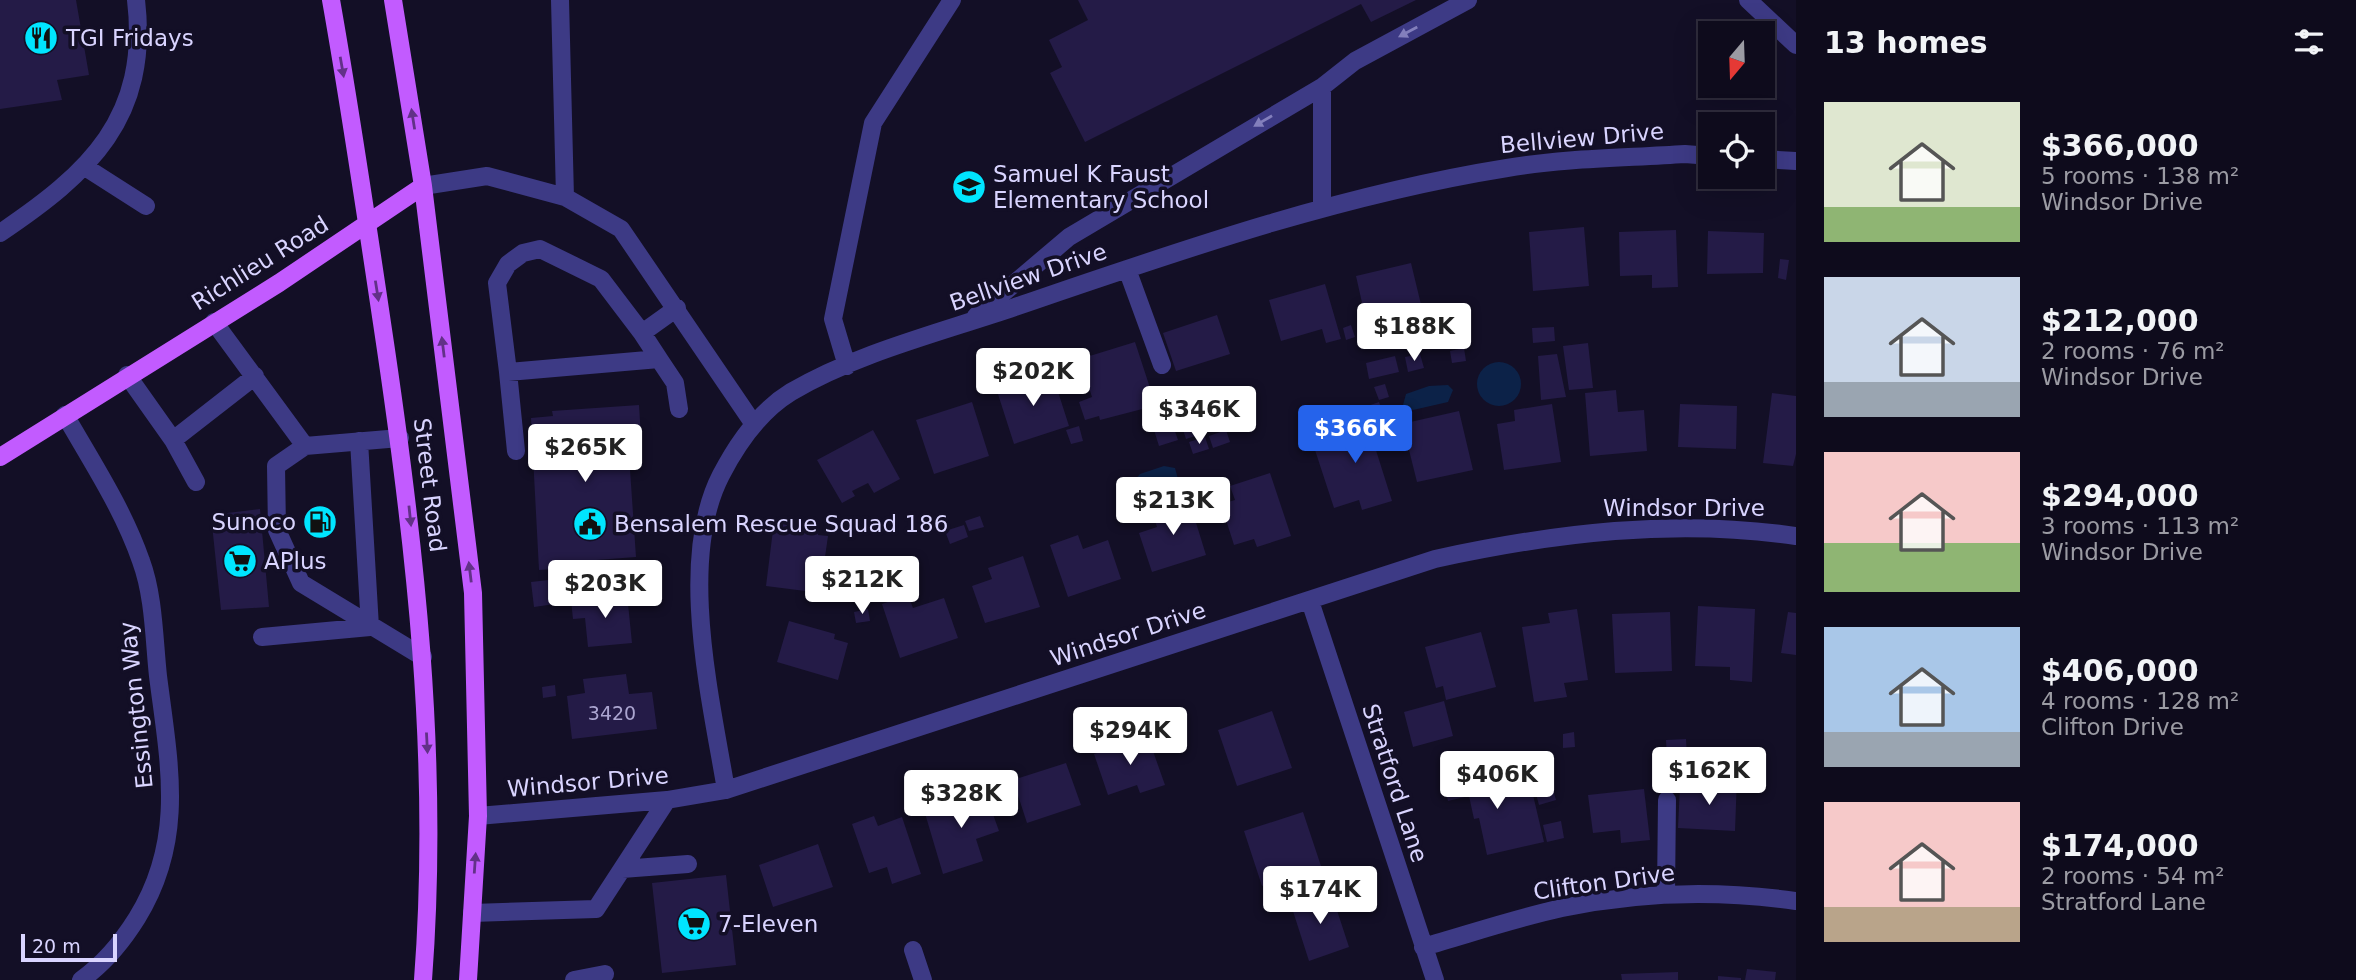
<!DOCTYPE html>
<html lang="en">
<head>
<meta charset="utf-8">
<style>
	:root { --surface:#0e0b1c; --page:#171425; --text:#f1f3f6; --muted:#9b9ba3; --line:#2e2b3b; --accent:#2563eb }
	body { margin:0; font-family:"DejaVu Sans",sans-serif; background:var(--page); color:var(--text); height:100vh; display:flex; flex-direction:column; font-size:26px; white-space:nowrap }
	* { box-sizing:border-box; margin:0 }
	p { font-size:23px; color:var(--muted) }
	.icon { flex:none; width:38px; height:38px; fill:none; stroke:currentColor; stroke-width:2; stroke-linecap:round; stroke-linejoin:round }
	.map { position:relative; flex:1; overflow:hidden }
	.details { display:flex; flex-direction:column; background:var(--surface); width:560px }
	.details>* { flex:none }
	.needle { width:46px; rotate:199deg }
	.buttons { position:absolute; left:1698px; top:21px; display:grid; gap:14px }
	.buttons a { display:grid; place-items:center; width:77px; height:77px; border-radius:0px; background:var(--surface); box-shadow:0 7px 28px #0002,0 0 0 2px var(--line); font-size:35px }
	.scale { position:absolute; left:21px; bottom:18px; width:96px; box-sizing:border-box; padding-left:7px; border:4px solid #d9d4ff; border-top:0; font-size:19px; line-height:24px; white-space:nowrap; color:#d9d4ff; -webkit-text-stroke:5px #130f26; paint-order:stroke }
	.price { position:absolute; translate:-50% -60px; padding:0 16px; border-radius:7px; background:#fff; color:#222; font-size:23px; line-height:46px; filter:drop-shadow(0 2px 4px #0008) }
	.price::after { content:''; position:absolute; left:50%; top:42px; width:21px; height:16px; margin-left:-10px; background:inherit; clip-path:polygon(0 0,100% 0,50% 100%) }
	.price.active { background:var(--accent); color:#fff }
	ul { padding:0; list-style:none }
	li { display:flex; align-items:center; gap:21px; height:175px; padding:0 28px }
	li span { display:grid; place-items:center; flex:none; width:196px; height:140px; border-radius:0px; color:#555 }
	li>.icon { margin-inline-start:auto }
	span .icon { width:84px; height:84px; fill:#fffc; stroke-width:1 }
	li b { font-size:30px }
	h2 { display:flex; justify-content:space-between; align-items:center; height:84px; padding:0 28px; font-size:30px }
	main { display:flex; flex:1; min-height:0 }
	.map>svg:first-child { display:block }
	.water { fill:#0c2248 }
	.building { fill:#241b47 }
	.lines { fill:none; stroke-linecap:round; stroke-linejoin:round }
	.minor { stroke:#3d3a85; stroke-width:18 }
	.major { stroke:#c25bff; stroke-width:18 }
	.oneway { fill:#837fbc }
	.oneway2 { fill:#623188 }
	.labels { text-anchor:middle; stroke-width:7; stroke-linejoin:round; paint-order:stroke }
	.number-label { font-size:19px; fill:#aca6d1 }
	.poi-label { font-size:23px; fill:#d9d4ff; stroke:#130f26; text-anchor:start }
	.street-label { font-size:23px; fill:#d9d4ff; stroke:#130f26 }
</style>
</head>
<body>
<main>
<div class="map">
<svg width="1796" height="980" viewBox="0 0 1796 980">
	<rect width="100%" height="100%" fill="#130f26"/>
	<path class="water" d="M1477 384a22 22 0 1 1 44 0a22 22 0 1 1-44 0Z
		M1448,385l5,5 -5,12 -35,8 -10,-5 3,-11 23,-8z
		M1164,466l11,2 3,11c-11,12 -26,18 -42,13l-3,-10 7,-8z"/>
	<path class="building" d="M0,0h76l13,75 -32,5 5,20 -62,9z
		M1078,0h338l-45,22 -10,-18 -276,138 -35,-69 12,-6 -13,-27 39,-20z
		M1584,227l5,59 -56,5 -4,-59z
		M1676,230l2,57 -26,1v-13l-32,1 -1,-44z
		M1708,231l56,2 -1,40 -56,1z
		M1780,259l9,1 -3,20 -8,-2z
		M1411,263l13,54 -20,5 4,16 -36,9 -16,-71z
		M1325,284l16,55 -15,4 -4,-14 -41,12 -12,-41z
		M1217,315l13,39 -54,17 -13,-38z
		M1351,325l4,12 -9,3 -3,-12z
		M1554,327l1,14 -22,2 -1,-15z
		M1135,342l18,55 -3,10 -50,13 -1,-4 -14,4 -6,-18 13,-5 -12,-38z
		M1588,343l5,45 -24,2 -6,-44z
		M1464,348l2,13 -14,2 -2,-12z
		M1420,354l4,14 -16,4 -3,-15z
		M1557,354l9,43 -25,3 -3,-44z
		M1395,356l4,16 -30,7 -3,-16z
		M1052,373l17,53 -55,18 -17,-53z
		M1385,384l4,13 -10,3 -5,-13z
		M1189,387l15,46 -18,6 -15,-46z
		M1616,390l2,22 26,-2 3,41 -57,5 -5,-63z
		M1772,393l24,3v58l-3,12 -30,-3z
		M972,402l17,54 -55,18 -18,-54z
		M1379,402l6,17 -17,6 24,76 -30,9 -3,-10 -25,8 -19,-58 27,-8 -4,-12 28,-9 -4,-13z
		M1552,404l9,58 -57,8 -7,-46 18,-3 -1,-11z
		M1680,404l57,2 -1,43 -58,-2z
		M639,405l3,49 -13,1 7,102 -66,5v6l-31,2 -8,-152 22,-2 -1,-5z
		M1167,408l11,32 -19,6 -10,-32z
		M1459,411l14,59 -56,12 -10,-40 3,-1 -4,-18z
		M1079,426l4,15 -12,3 -5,-14z
		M873,430l27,49 -26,14 -6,-10 -16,8 3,5 -13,7 -25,-43z
		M1226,430l4,12 -17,6 -4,-12z
		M1205,437l4,12 -16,5 -4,-12z
		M1270,473l21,63 -34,11 -3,-8 -20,6 -13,-41 14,-4 -5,-14z
		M1189,500l17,55 -54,17 -13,-39 18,-6 -5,-16z
		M260,509l9,98 -48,3 -10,-95z
		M980,516l4,11 -15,4 -4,-10z
		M774,522l45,6 -1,7 10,1 -3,21 -10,-1 -2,36 -47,-6z
		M964,525l4,12 -18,7 -5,-13z
		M1078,535l5,14 25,-9 13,39 -53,18 -18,-52z
		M1023,556l17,51 -55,16 -13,-37 20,-7 -4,-11z
		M566,578l3,24 -35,5 -3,-25z
		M627,594l5,49 -44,4 -3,-29 -12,1 -2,-19z
		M908,595l5,13 31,-10 14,40 -58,20 -18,-54z
		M1698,606l57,3 -3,73 -22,-2v-13l-35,-1z
		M868,609l2,12 -14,2 -2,-11z
		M1577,609l11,71 -24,3 3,14 -33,5 -12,-75 28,-4 -2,-10z
		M1670,612l2,59 -57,2 -3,-59z
		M1788,612l8,1v42l-15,-2z
		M789,621l46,13 -1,5 14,4 -10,37 -61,-18z
		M1481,632l15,55 -50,13 -3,-14 -7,2 -11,-41z
		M626,674l3,20 23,-2 5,37 -85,10 -5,-43 18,-3 -2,-14z
		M555,685l1,11 -13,2 -1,-11z
		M1444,701l9,35 -40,11 -9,-35z
		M1272,711l20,57 -55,18 -19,-56z
		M1574,732l1,15 -12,1v-14z
		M1148,737l17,48 -25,8 -3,-8 -29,10 -14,-41z
		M1686,739l1,18 -20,1 -1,-18z
		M1459,757l1,8 5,-1 6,27 12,-2v4l47,-11 14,60 -57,13 -8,-37 -5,1 -5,-23 -21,5 -7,-32 7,-1 -2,-8z
		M1066,763l15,42 -54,18 -14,-43z
		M1727,776l10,1 -2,54 -57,-3 2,-42 47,3z
		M1550,779l6,21 -17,5 -6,-22z
		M984,789l15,42 -23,8 7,22 -40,13 -19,-64z
		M1644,789l6,51 -29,3 -1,-13 -27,3 -5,-38z
		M1303,812l18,54 -59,20 -18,-55z
		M874,816l4,10 24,-9 19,57 -29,10 -5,-17 -18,6 -17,-49z
		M1561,821l3,17 -17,4 -4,-17z
		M818,844l15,43 -60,20 -14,-42z
		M726,875l10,90 -74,8 -10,-90z
		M1331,892l18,55 -40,14 -18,-56z
		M1747,969l29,3 -1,8h-30z
		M1678,972v8h-56l-1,-6z
		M1718,976l23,2v2h-23z"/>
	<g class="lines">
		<path class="minor" d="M560,0l5,197
			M1748,0l48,45
			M1322,87v120
			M1762,159l34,2
			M85,167l61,39
			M423,186l64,-10 78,21 56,32 132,194
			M0,233c89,-60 150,-115 136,-233
			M1127,269l35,96
			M976,316l93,-79 253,-150 33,-26 113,-61
			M214,322l91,124 95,-8
			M642,333l-41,-54 -61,-30 -17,4 -15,11 -11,19 11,89 151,-13 -17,-26 35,-25
			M659,359l16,24 4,26
			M847,366l-14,-47 40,-196 79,-123
			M508,372l8,79
			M127,375l46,65 23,42
			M65,415c27,47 58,94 76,146 13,35 13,78 17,115 11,87 28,163 -21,242 -15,24 -32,45 -56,62
			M173,440l82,-64
			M305,446l-29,20 1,64 24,53 122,74
			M1310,601l125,379
			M262,637l108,-10 -11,-186
			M726,790c-15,-91 -49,-230 -5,-315 17,-33 39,-64 70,-83 66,-39 151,-60 224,-85 161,-55 323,-112 492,-139 58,-10 119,-10 178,-14l25,2
			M478,816l189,-16 59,-10 709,-231c119,-26 240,-41 361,-23
			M622,869l66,-5
			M1666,893l1,-93
			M472,913l124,-4 71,-109
			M1423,947c46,-13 93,-29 139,-39 77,-16 156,-18 234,-7
			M913,950l10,30
			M574,980l31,-6"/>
		<path class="major" d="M331,0c19,107 35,215 51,323 33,219 58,436 41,657
			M393,0l30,186 50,407 5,223 -10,164
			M0,457l279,-174 144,-97"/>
	</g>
	<defs><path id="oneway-solid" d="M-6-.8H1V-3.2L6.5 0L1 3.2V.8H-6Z" transform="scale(1.75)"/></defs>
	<g class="oneway">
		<use href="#oneway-solid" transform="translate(1408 32) rotate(152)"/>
		<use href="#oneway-solid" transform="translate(1263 121) rotate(150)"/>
	</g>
	<g class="oneway2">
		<use href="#oneway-solid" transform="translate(342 67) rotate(80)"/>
		<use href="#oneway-solid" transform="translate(413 119) rotate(-99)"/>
		<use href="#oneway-solid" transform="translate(377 291) rotate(81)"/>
		<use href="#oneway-solid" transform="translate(443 347) rotate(-97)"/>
		<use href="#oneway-solid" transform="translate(410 516) rotate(84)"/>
		<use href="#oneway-solid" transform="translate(470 572) rotate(-97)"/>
		<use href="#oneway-solid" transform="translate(427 743) rotate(87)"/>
		<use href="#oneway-solid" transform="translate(475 863) rotate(-86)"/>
	</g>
	<defs>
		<g id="restaurant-disc" transform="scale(1.75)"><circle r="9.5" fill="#00e5ff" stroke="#130f26"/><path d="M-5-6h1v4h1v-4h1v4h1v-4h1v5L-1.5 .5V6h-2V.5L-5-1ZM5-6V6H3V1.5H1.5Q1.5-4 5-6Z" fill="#111"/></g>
		<g id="school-disc" transform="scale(1.75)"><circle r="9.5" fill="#00e5ff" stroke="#130f26"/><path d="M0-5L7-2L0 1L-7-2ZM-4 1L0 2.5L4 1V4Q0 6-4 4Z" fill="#111"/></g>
		<g id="fuel-disc" transform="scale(1.75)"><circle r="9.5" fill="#00e5ff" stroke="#130f26"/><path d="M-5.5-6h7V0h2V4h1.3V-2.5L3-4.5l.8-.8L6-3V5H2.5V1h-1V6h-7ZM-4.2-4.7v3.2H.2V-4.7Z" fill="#111"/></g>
		<g id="civic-disc" transform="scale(1.75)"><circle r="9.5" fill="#00e5ff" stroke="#130f26"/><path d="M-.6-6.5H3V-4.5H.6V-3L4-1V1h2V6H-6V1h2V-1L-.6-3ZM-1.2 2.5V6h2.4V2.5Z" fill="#111"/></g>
		<g id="supermarket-disc" transform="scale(1.75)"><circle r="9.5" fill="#00e5ff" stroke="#130f26"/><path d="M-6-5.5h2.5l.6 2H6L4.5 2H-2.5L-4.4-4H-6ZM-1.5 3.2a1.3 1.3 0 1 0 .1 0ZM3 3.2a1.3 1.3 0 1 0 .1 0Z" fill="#111"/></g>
	</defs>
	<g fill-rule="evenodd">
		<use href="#restaurant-disc" x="41" y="38"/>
		<use href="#school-disc" x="969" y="187"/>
		<use href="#fuel-disc" x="320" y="522"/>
		<use href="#civic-disc" x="590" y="524"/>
		<use href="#supermarket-disc" x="240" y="561"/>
		<use href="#supermarket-disc" x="694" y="924"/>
	</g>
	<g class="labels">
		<g class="number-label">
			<text x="612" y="720">3420</text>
		</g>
		<g class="poi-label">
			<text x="66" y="46">TGI Fridays</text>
			<text x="993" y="182">Samuel K Faust<tspan x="993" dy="26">Elementary School</tspan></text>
			<text x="296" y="530" text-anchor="end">Sunoco</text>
			<text x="614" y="532">Bensalem Rescue Squad 186</text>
			<text x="264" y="569">APlus</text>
			<text x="718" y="932">7-Eleven</text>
		</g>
		<g class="street-label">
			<text transform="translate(1582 138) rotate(-5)" y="8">Bellview Drive</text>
			<text transform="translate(260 263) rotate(-32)" y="8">Richlieu Road</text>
			<text transform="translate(1028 277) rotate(-19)" y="8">Bellview Drive</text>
			<text transform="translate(430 485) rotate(83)" y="8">Street Road</text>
			<text x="1684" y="516">Windsor Drive</text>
			<text transform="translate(1128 634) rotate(-18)" y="8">Windsor Drive</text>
			<text transform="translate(136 705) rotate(-96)" y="8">Essington Way</text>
			<text transform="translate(588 782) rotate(-5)" y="8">Windsor Drive</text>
			<text transform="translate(1395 783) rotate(72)" y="8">Stratford Lane</text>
			<text transform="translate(1604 882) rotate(-8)" y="8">Clifton Drive</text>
		</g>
	</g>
</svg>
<div class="buttons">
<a><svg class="needle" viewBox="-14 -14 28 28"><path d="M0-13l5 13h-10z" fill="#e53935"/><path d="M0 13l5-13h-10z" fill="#9b9ba3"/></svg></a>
<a><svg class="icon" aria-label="locate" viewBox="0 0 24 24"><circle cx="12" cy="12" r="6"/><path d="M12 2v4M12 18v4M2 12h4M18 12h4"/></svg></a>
</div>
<div class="scale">20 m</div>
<b class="price" style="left:1414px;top:363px">$188K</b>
<b class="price" style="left:1033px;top:408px">$202K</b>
<b class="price" style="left:1199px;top:446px">$346K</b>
<b class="price active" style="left:1355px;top:465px">$366K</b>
<b class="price" style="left:585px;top:484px">$265K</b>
<b class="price" style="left:1173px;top:537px">$213K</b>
<b class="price" style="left:862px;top:616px">$212K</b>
<b class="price" style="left:605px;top:620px">$203K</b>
<b class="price" style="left:1130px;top:767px">$294K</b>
<b class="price" style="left:1709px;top:807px">$162K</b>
<b class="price" style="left:1497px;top:811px">$406K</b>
<b class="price" style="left:961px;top:830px">$328K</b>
<b class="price" style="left:1320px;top:926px">$174K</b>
</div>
<section class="details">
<h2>13 homes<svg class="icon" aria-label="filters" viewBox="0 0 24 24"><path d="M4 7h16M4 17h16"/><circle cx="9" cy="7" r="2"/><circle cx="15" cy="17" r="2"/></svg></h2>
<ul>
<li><span style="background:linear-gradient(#dfe7d0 75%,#8fb573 0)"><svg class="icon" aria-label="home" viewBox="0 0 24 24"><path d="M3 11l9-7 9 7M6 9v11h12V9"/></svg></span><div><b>$366,000</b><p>5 rooms · 138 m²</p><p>Windsor Drive</p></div></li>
<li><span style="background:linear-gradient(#c9d6e8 75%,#9aa5b1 0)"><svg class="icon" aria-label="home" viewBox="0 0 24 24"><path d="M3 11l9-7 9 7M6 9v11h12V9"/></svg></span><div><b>$212,000</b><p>2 rooms · 76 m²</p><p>Windsor Drive</p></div></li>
<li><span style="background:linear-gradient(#f6c9c9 65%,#8fb573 0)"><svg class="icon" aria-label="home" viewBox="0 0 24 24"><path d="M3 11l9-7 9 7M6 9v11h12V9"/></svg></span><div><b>$294,000</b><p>3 rooms · 113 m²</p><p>Windsor Drive</p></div></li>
<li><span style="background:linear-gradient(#a9c7e8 75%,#9aa5b1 0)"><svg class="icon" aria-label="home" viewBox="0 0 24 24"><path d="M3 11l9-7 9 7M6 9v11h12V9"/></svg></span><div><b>$406,000</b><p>4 rooms · 128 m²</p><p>Clifton Drive</p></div></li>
<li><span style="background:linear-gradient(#f6c9c9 75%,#b9a48a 0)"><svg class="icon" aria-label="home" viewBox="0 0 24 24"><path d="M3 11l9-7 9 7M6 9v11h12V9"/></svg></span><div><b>$174,000</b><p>2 rooms · 54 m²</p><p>Stratford Lane</p></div></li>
</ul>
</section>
</main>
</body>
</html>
